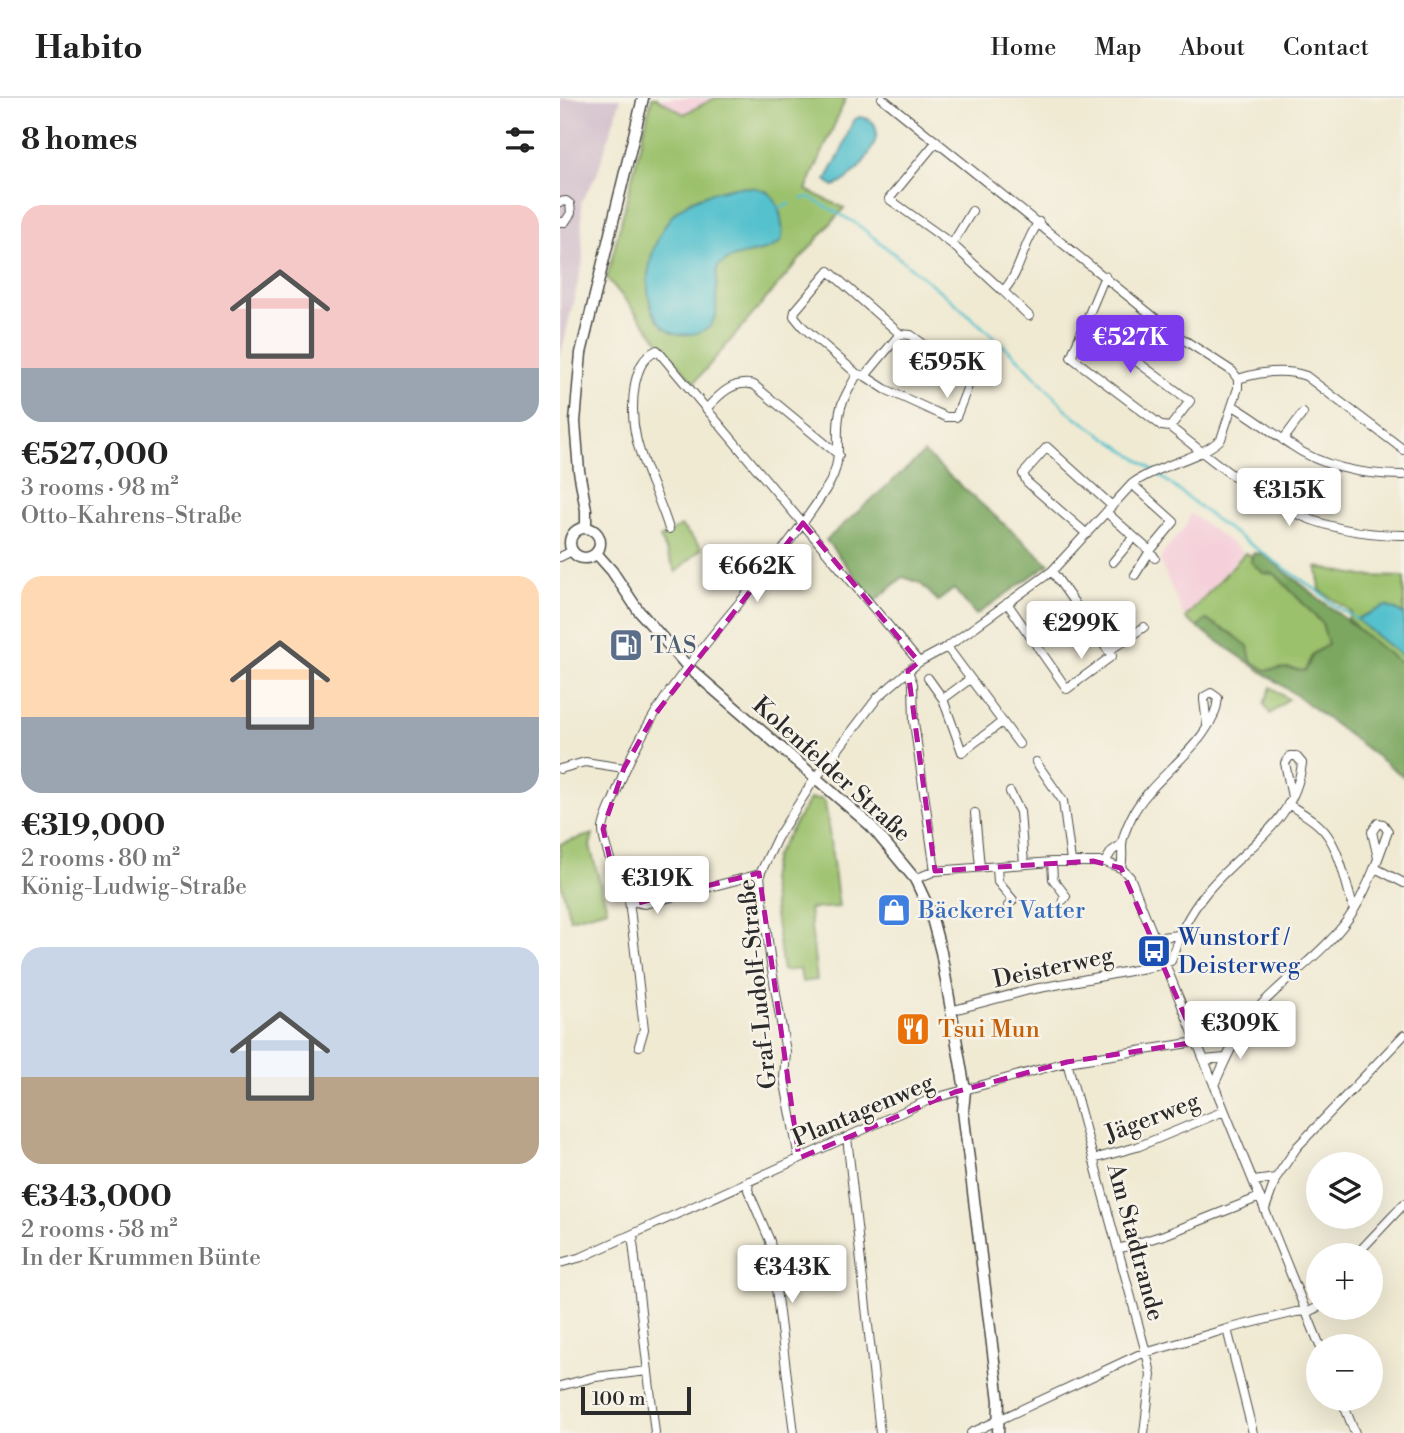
<!DOCTYPE html>
<html lang="en">
<head>
<meta charset="utf-8">
<style>
	:root { --surface:#fff; --page:#f6f6f6; --text:#222; --muted:#767676; --line:#e0e0e0; --accent:#7c3aed }
	body { margin:0; font-family:"Libre Bodoni",serif; background:var(--page); color:var(--text); height:100vh; display:flex; flex-direction:column; font-size:26px; white-space:nowrap }
	* { box-sizing:border-box; margin:0 }
	p { font-size:23px; color:var(--muted) }
	.icon { flex:none; width:38px; height:38px; fill:none; stroke:currentColor; stroke-width:2; stroke-linecap:round; stroke-linejoin:round }
	.map { position:relative; flex:1; overflow:hidden }
	.panel { display:flex; flex-direction:column; background:var(--surface); width:560px }
	.panel>* { flex:none }
	.fabs { position:absolute; left:746px; top:1054px; display:grid; gap:14px }
	.fabs a { display:grid; place-items:center; width:77px; height:77px; border-radius:50%; background:var(--surface); box-shadow:0 7px 28px #0002; font-size:35px }
	.scale { position:absolute; left:21px; bottom:18px; width:110px; box-sizing:border-box; padding-left:7px; border:4px solid #2b2b2b; border-top:0; font-size:19px; line-height:24px; white-space:nowrap; color:#2b2b2b; -webkit-text-stroke:5px #f7f3e8; paint-order:stroke }
	.price { position:absolute; translate:-50% -60px; padding:0 16px; border-radius:7px; background:#fff; color:#222; font-size:23px; line-height:46px; filter:drop-shadow(0 2px 4px #0008) }
	.price::after { content:''; position:absolute; left:50%; top:42px; width:21px; height:16px; margin-left:-10px; background:inherit; clip-path:polygon(0 0,100% 0,50% 100%) }
	.price.active { background:var(--accent); color:#fff }
	ul { padding:0; list-style:none }
	li { display:grid; align-content:center; gap:14px; height:371px; padding:0 21px }
	li span { display:grid; place-items:center; height:217px; border-radius:21px; color:#555 }
	li>.icon { margin-inline-start:auto }
	span .icon { width:126px; height:126px; fill:#fffc; stroke-width:1 }
	li b { font-size:30px }
	h2 { display:flex; justify-content:space-between; align-items:center; height:84px; padding:0 21px; font-size:30px }
	header { display:flex; align-items:center; gap:42px; box-sizing:border-box; height:98px; padding:0 35px; background:var(--surface); border-bottom:2px solid var(--line) }
	header strong { font-size:33px }
	nav { display:flex; gap:38px; margin-inline-start:auto; font-size:24px }
	main { display:flex; flex:1; min-height:0 }
	.map>svg:first-child { display:block }
	.built { fill:#f5cfda }
	.industrial { fill:#d1bdcb }
	.green { fill:#9bc16c; stroke:#63764c; stroke-width:2 }
	.forest { fill:#7ca760; stroke:#546946; stroke-width:2 }
	.water { fill:#54c1cd; stroke:#40767c; stroke-width:2 }
	.lines { fill:none; stroke-linecap:round; stroke-linejoin:round }
	.stream { stroke:#54c1cd; stroke-width:2.5 }
	.minor-casing { stroke:#494844; stroke-width:10 }
	.secondary-casing { stroke:#494844; stroke-width:13 }
	.minor { stroke:#fff; stroke-width:8 }
	.secondary { stroke:#fff; stroke-width:10 }
	.marked { fill:none; stroke:#b5179e; stroke-width:5; stroke-dasharray:14 9; stroke-linejoin:round }
	.labels { text-anchor:middle; stroke-width:5; stroke-linejoin:round; paint-order:stroke }
	.service-label { font-size:24px; fill:#4e5e75; stroke:#f7f3e8; text-anchor:start }
	.street-label { font-size:24px; fill:#2b2b2b; stroke:#f7f3e8 }
	.shop-label { font-size:24px; fill:#366cbe; stroke:#f7f3e8; text-anchor:start }
	.transit-label { font-size:24px; fill:#164399; stroke:#f7f3e8; text-anchor:start }
	.food-label { font-size:24px; fill:#c56008; stroke:#f7f3e8; text-anchor:start }
</style>
</head>
<body>
<header>
<strong>Habito</strong>
<nav><a>Home</a><a>Map</a><a>About</a><a>Contact</a></nav>
</header>
<main>
<section class="panel">
<h2>8 homes<svg class="icon" aria-label="filters" viewBox="0 0 24 24"><path d="M4 7h16M4 17h16"/><circle cx="9" cy="7" r="2"/><circle cx="15" cy="17" r="2"/></svg></h2>
<ul>
<li><span style="background:linear-gradient(#f6c9c9 75%,#9aa5b1 0)"><svg class="icon" aria-label="home" viewBox="0 0 24 24"><path d="M3 11l9-7 9 7M6 9v11h12V9"/></svg></span><div><b>€527,000</b><p>3 rooms · 98 m²</p><p>Otto-Kahrens-Straße</p></div></li>
<li><span style="background:linear-gradient(#ffd9b3 65%,#9aa5b1 0)"><svg class="icon" aria-label="home" viewBox="0 0 24 24"><path d="M3 11l9-7 9 7M6 9v11h12V9"/></svg></span><div><b>€319,000</b><p>2 rooms · 80 m²</p><p>König-Ludwig-Straße</p></div></li>
<li><span style="background:linear-gradient(#c9d6e8 60%,#b9a48a 0)"><svg class="icon" aria-label="home" viewBox="0 0 24 24"><path d="M3 11l9-7 9 7M6 9v11h12V9"/></svg></span><div><b>€343,000</b><p>2 rooms · 58 m²</p><p>In der Krummen Bünte</p></div></li>
</ul>
</section>
<div class="map">
<svg width="844" height="1335" viewBox="0 0 844 1335">
	<rect width="100%" height="100%" fill="#f7f3e8"/>
	<filter id="ink" filterUnits="userSpaceOnUse"><feTurbulence type="fractalNoise" baseFrequency=".0143" numOctaves="2"/><feDisplacementMap in="SourceGraphic" scale="14" xChannelSelector="R" yChannelSelector="G"/><feConvolveMatrix kernelMatrix="1 2 1 2 8 2 1 2 1" color-interpolation-filters="sRGB"/></filter>
	<filter id="wash" filterUnits="userSpaceOnUse"><feTurbulence type="fractalNoise" baseFrequency=".00686" numOctaves="4" result="noise"/><feDisplacementMap in="SourceGraphic" scale="28" xChannelSelector="R" yChannelSelector="G"/><feGaussianBlur stdDeviation="1.57" result="paint"/><feColorMatrix in="noise" values="0 0 0 0 0 0 0 0 0 0 0 0 0 0 0 0 0 1.4 0 .05"/><feComposite in="paint" operator="in"/></filter>
	<g filter="url(#wash)">
		<rect width="100%" height="100%" fill="#f0ead3"/>
		<path class="built" d="M99,0h56l-31,16z
			M630,415l53,39 -59,65 -24,-56 4,-9 22,-26z"/>
		<path class="industrial" d="M0,0h61l-24,76 -16,28 2,60 -23,95z"/>
		<path class="green" d="M92,0h5l27,16 31,-16h131l-40,92 38,18 -150,175 -87,-105z
			M121,428l21,22 -26,24 -16,-34z
			M685,455l7,3 -1,6 24,12 47,49 6,21 -15,10 -8,17 -19,-3 -20,3 -15,-10 -44,-41 -10,7 -12,-9z
			M757,469l46,9 41,1v89l-42,-32 -14,-16 3,-6 -31,-22z
			M711,589l17,12 -18,15 -6,-10z
			M250,701h11l4,3 14,105 -30,2 8,71 -15,2 -2,-13 -17,2 -13,-92 5,-23z
			M33,736l-3,12 17,63 -37,10 -10,-40v-35z"/>
		<path class="forest" d="M364,355l125,111 -73,51 -22,-26 -16,12 -18,-18 -17,-6 -28,24 -49,-61z
			M693,455l10,1 141,112v111l-108,-82 -99,-68 9,-7 25,13 17,13 3,15 15,9 20,-2 19,3 8,-17 15,-10 -6,-21 -47,-49 -12,-1 -12,-11z"/>
		<path class="water" d="M299,19c44,4 -7,68 -26,69l-7,-6 15,-28 12,-31z
			M174,89c28,0 41,1 47,31 1,9 3,16 0,24 -21,16 -46,7 -64,26l-1,47 -6,12c-40,23 -65,-10 -62,-49 1,-24 15,-59 35,-72 14,-10 34,-15 51,-19z
			M826,508l18,8v44l-48,-39z"/>
		<g class="lines">
			<path class="stream" d="M242,101l7,-2 48,27 98,79 66,58 49,52 78,53 73,58 101,70 12,11 22,14
				M219,110l11,-4"/>
		</g>
	</g>
	<g filter="url(#ink)">
		<g class="lines">
			<g class="minor-casing">
				<path id="minor" d="M322,0l293,236 57,37 6,8
					M377,43l-48,58 63,45 51,47c18,-18 20,-49 36,-69
					M0,104l6,-1 4,3 1,9 -6,9h-5
					M392,146l20,-33
					M545,178l-34,81 91,69 8,1c80,62 127,108 234,108
					M443,193l26,25
					M525,225l105,78 -20,26
					M297,276l-54,-47 -9,-11 1,-5 34,-40 71,63
					M305,278l20,13 61,28h10l14,-36 -1,-4 -58,-42 -11,-1
					M678,281c22,-7 45,-11 68,-3l98,74
					M673,308c20,11 38,26 58,39 33,23 73,30 113,30
					M147,310c12,-13 27,-29 47,-23l85,70
					M723,342l20,-27
					M572,386l42,38 -24,29 -15,24
					M546,414l44,39 5,7
					M109,431c-16,-53 -44,-85 -34,-145 3,-14 8,-28 22,-34l262,312
					M527,436l-60,-52 -4,-8 24,-27 65,59
					M0,459l12,-6
					M553,464l21,-25
					M447,505l60,86 45,-33 -60,-85
					M387,549l72,97
					M549,553l35,-24
					M348,573l5,13 1,38 21,149
					M368,580l15,21
					M410,581l-27,20 19,53 40,-30
					M476,664l27,39 8,60
					M0,671l25,-7 39,6
					M450,694l10,20 4,52
					M728,706c14,9 31,18 40,32 13,19 19,52 26,74
					M415,715l5,54
					M492,764l1,17 13,17 -3,4
					M545,764l7,-11 10,-7
					M437,768l1,16 15,18 -5,6
					M561,770c2,-9 1,-14 1,-22 0,-9 6,-22 10,-30 19,-39 83,-74 86,-118l-7,-5 -7,4v3l3,25
					M815,770l29,15
					M200,776l-115,30c-21,-2 -28,-16 -32,-35 -3,-12 -11,-29 -10,-41 2,-12 9,-24 13,-35 41,-118 145,-200 210,-304 21,-32 6,-51 15,-82 3,-11 11,-22 16,-33l8,2 35,-42
					M355,781l20,-8 117,-9h53l16,6 9,9 14,35 176,434
					M69,802l15,129 -5,17
					M594,840l24,-3
					M390,913l79,-21 127,-24 15,-5c7,-26 17,-46 34,-67 35,-45 90,-68 97,-131l-6,-7h-6l-5,7 7,34
					M644,962l21,-2
					M507,964l81,298 3,15 -7,58
					M654,987c13,-28 24,-56 46,-79 30,-32 71,-58 94,-96 15,-25 25,-53 34,-79l-5,-7 -5,-1 -6,9 6,26
					M287,1039l33,296
					M239,1060l-15,-80 2,-26 -15,-88 -10,-77 -1,-13 17,-36 33,-52 68,-89 41,-35 28,-15 105,-76 80,-87c25,-19 68,-25 89,-45l17,-51v-9
					M533,1061l44,-12 87,-36
					M189,1083l-1,9 22,51 24,192
					M694,1083l22,-3
					M705,1111l11,-31 21,-31 107,-112
					M74,1136l-1,8 22,191
					M558,1151l46,-14 96,-38
					M796,1157l48,-51
					M0,1165l22,-6 349,-158 136,-37 129,-20
					M667,1231l26,104
					M0,1288l35,-9 53,-6
					M781,1300l14,35
					M411,1335l167,-78 89,-26 69,-17 14,-1 8,-4"/>
			</g>
			<g class="secondary-casing">
				<path id="secondary" d="M26,429v-17l-7,-39 -4,-49 6,-69 62,-255
					M10 445a15 15 0 1 1 30 0a15 15 0 1 1-30 0Z
					M36,455l16,18 26,39 50,57 183,159 44,53 15,32 11,41 24,138 -2,21 36,290 -1,32"/>
			</g>
			<use href="#minor" class="minor"/>
			<use href="#secondary" class="secondary"/>
		</g>
	</g>
	<path class="marked" d="M243,425l116,139 -11,9 27,200 158,-10 28,7 75,174 -129,20 -112,30 -156,66 -40,-285 -121,30 -22,-18 -13,-56 21,-61 29,-51z"/>
	<defs>
		<g id="fuel-square" transform="scale(1.75)"><rect x="-9" y="-9" width="18" height="18" rx="4" fill="#5c6f8a" stroke="#f7f3e8"/><path d="M-5.5-6h7V0h2V4h1.3V-2.5L3-4.5l.8-.8L6-3V5H2.5V1h-1V6h-7ZM-4.2-4.7v3.2H.2V-4.7Z" fill="#fff"/></g>
		<g id="shop-square" transform="scale(1.75)"><rect x="-9" y="-9" width="18" height="18" rx="4" fill="#3f7fe0" stroke="#f7f3e8"/><path d="M-5-2.5h2.3a2.7 3.5 0 0 1 5.4 0H5L5.5 6h-11ZM-1.5-2.5h3a1.5 2.3 0 0 0-3 0Z" fill="#fff"/></g>
		<g id="bus-square" transform="scale(1.75)"><rect x="-9" y="-9" width="18" height="18" rx="4" fill="#1a4fb4" stroke="#f7f3e8"/><path d="M-5-6H5V4H4V6H2V4H-2V6H-4V4H-5ZM-3.5-4V0h7V-4ZM-3.5 1.2v1.5H-2V1.2ZM2 1.2v1.5H3.5V1.2Z" fill="#fff"/></g>
		<g id="restaurant-square" transform="scale(1.75)"><rect x="-9" y="-9" width="18" height="18" rx="4" fill="#e8710a" stroke="#f7f3e8"/><path d="M-5-6h1v4h1v-4h1v4h1v-4h1v5L-1.5 .5V6h-2V.5L-5-1ZM5-6V6H3V1.5H1.5Q1.5-4 5-6Z" fill="#fff"/></g>
	</defs>
	<g fill-rule="evenodd">
		<use href="#fuel-square" x="66" y="547"/>
		<use href="#shop-square" x="334" y="812"/>
		<use href="#bus-square" x="594" y="853"/>
		<use href="#restaurant-square" x="353" y="931"/>
	</g>
	<g class="labels">
		<g class="service-label">
			<text x="90" y="555">TAS</text>
		</g>
		<g class="street-label">
			<text transform="translate(272 671) rotate(42)" y="8">Kolenfelder Straße</text>
			<text transform="translate(493 869) rotate(-12)" y="8">Deisterweg</text>
			<text transform="translate(197 886) rotate(-96)" y="8">Graf-Ludolf-Straße</text>
			<text transform="translate(303 1012) rotate(-23)" y="8">Plantagenweg</text>
			<text transform="translate(592 1019) rotate(-21)" y="8">Jägerweg</text>
			<text transform="translate(576 1144) rotate(75)" y="8">Am Stadtrande</text>
		</g>
		<g class="shop-label">
			<text x="358" y="820">Bäckerei Vatter</text>
		</g>
		<g class="transit-label">
			<text x="618" y="847">Wunstorf /<tspan x="618" dy="28">Deisterweg</tspan></text>
		</g>
		<g class="food-label">
			<text x="378" y="939">Tsui Mun</text>
		</g>
	</g>
</svg>
<div class="fabs">
<a><svg class="icon" aria-label="layers" viewBox="0 0 24 24"><path d="M12 4l9 5-9 5-9-5zM3 14l9 5 9-5"/></svg></a>
<a>+</a>
<a>−</a>
</div>
<div class="scale">100 m</div>
<b class="price active" style="left:570px;top:277px">€527K</b>
<b class="price" style="left:387px;top:302px">€595K</b>
<b class="price" style="left:729px;top:430px">€315K</b>
<b class="price" style="left:197px;top:506px">€662K</b>
<b class="price" style="left:521px;top:563px">€299K</b>
<b class="price" style="left:97px;top:818px">€319K</b>
<b class="price" style="left:680px;top:963px">€309K</b>
<b class="price" style="left:232px;top:1207px">€343K</b>
</div>
</main>
</body>
</html>
